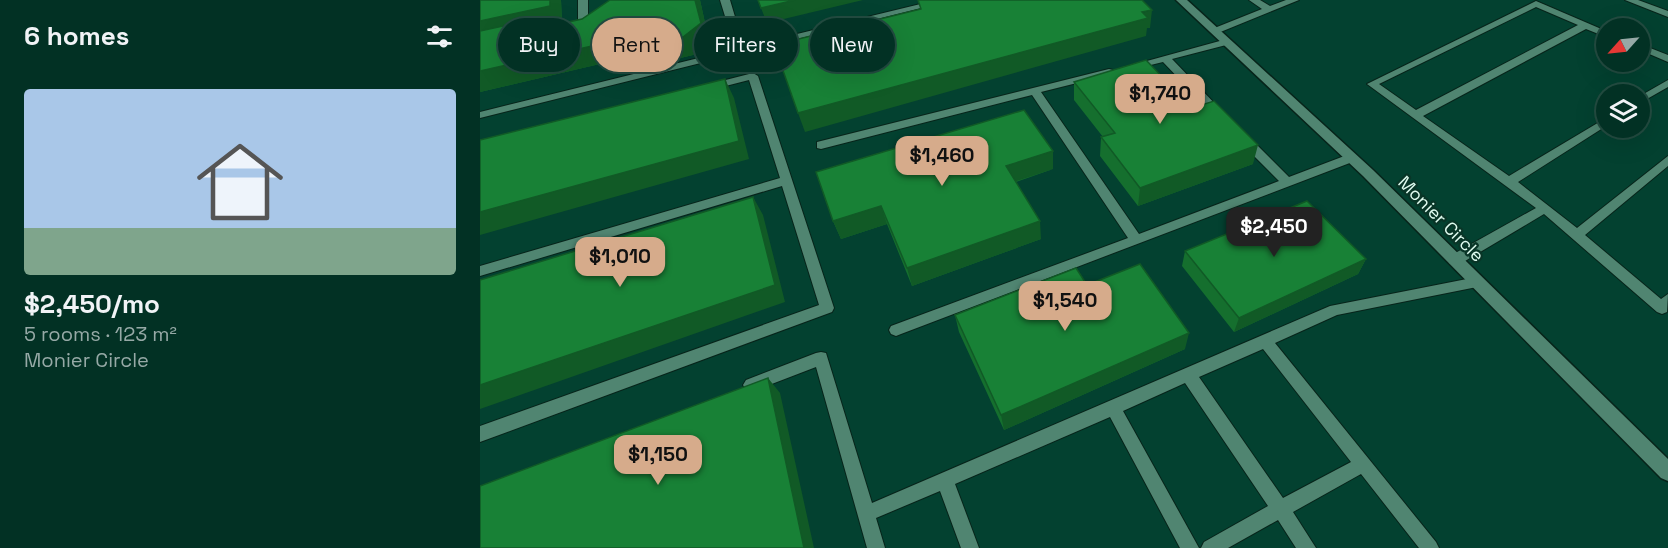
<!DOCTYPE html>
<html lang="en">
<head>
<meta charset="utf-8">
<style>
	:root { --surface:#023124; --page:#103d31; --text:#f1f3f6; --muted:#96a9a6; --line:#234c41; --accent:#d6ab8b }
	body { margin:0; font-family:"Space Grotesk",sans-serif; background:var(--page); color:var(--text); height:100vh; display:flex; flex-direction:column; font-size:22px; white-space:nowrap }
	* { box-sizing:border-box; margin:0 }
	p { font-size:20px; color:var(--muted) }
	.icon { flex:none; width:33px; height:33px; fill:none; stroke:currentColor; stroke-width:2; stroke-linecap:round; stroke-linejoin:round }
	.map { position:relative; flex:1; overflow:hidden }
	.sheet { display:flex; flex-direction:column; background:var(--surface); width:480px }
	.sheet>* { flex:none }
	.guide { position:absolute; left:18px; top:18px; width:570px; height:54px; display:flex; gap:12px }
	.needle { width:39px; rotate:243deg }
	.controls { position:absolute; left:1116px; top:18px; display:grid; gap:12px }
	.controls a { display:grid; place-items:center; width:54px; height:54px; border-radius:50%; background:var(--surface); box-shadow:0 6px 24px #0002,0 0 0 2px var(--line); font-size:30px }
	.price { position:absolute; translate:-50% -51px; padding:0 14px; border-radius:12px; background:var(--accent); color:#111; font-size:20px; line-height:39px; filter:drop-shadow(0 2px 3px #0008) }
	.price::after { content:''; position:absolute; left:50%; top:36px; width:18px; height:14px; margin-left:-9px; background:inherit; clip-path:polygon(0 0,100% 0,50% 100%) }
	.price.selected { background:#222; color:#fff }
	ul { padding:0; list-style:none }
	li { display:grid; align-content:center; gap:12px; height:318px; padding:0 24px }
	li span { display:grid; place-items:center; height:186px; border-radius:6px; color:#555 }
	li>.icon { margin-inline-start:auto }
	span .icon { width:108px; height:108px; fill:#fffc; stroke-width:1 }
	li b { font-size:26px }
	h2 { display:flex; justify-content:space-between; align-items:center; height:72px; padding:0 24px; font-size:26px }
	.tag { padding:0 21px; border-radius:27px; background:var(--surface); box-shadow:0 6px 24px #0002,0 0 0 2px var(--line); font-size:21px; line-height:54px }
	.tag.selected { background:var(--accent); color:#111 }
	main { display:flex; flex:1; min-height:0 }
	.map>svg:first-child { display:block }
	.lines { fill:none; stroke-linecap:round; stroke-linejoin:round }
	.service-casing { stroke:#07241a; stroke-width:2 }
	.minor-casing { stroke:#07241a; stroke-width:3 }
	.service { fill:#508571; fill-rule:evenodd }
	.minor { fill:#508571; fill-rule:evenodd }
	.wall { fill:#156f2e }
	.shaded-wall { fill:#115a26 }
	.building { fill:#188136; stroke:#115a26; stroke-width:1.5 }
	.labels { text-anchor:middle; stroke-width:4.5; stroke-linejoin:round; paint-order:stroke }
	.street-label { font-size:18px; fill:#dffbef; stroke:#093527 }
</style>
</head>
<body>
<main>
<section class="sheet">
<h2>6 homes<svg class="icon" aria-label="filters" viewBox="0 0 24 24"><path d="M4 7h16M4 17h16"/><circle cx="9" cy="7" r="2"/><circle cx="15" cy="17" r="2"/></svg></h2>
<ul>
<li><span style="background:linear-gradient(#a9c7e8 75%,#7fa58c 0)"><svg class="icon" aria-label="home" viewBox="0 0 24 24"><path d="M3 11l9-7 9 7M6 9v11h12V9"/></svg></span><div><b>$2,450/mo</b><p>5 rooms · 123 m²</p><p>Monier Circle</p></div></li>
</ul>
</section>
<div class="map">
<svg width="1188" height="548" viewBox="0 0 1188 548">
	<rect width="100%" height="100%" fill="#034130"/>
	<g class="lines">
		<g class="service-casing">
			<path id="service" d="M98,0h10v24l-21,5v-4l11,-3z
				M240,0h10l14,47 193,-47h16l-473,118v-6l255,-63z
				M769,0h11l10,6 16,-6h13l-81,33h-6v-4l50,-20z
				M1145,0h13l30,11v6z
				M1056,1l70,30v6l-20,-8 -163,87 86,60 97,-58v8l-88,56 59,46 91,-72v10l-83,69 76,64 7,-5 -1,18 -5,2 -5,-2 -113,-98 -84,50h-10l-2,-4 2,-4 86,-48 -169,-124zM1056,7l42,18 -162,85 -37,-26z
				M747,39l5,3 -2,2 -58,15 47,49v4h-8l-48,-50 -33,8 -5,-3z
				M1160,44l28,11v7l-28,-12z
				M629,69l4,1v4l-72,18 98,142 140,-53 -38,-38v-6h8l40,40 58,-22h8l2,3 -2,3 -454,173 -5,2 -5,-2 -2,-4 2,-4 237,-88 -96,-143 -211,54 -4,-1v-6z
				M273,73l5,3 76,232 -2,4 -352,130v-16l339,-121 -37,-119 -302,90v-10l300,-88 -31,-98 -39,10 -5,-3 1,-2z
				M1188,80v7l-28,16v-7z
				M997,277l5,1 2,4 -2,4 -145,29 -62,28 161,199 3,6h-20l-58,-74 -68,38 23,36h-20l-18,-28 -50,28h-27l3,-6 64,-36 -83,-123 -62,28 76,137h-19l-70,-131 -155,67 24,64h-18l-21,-57 -64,27 9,30h-18l-51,-181 -65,25 -5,-2 -3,-5 3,-5 70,-27 5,-1 5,1 46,150 458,-197zM783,349l88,113 -68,36 -84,-121z"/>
		</g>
		<g class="minor-casing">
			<path id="minor" d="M696,0h11l186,170 295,289v22l-7,-3 -298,-302z"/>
		</g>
		<use href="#service" class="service"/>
		<use href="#minor" class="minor"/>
	</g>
	<path class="wall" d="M81,0l1,23 20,-4 28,-19h90l9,41 -16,14 -63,15 -26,-7 -124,29z
		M594,82l118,26 61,56 -115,42 -38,-50 1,-19h2l-29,-37z
		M573,169l-37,13 25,57 -129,47 -25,-62 -46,15 -8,-18z
		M705,251l181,8 -8,15 -124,58 -52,-66z
		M607,285l98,64 -181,81 -45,-98 -4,-17z"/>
	<path class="shaded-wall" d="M70,0h11l1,23 -82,19v-21z
		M215,0h5l9,41 -16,14 -63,15 -11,-18z
		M315,0h68l-96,23 -6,-15z
		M672,10l-2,18h-3l-1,8 -341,96 -7,-19z
		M112,46l12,17 -124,29v-21z
		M245,79l9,19 15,61 -269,76v-23z
		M778,145l-5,19 -115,42 2,-18z
		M573,151v18l-45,15 -2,-18z
		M273,197l10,18 22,87 -305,107v-24z
		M401,206l6,18 -46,15 -8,-18z
		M560,221l1,18 -129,47 -5,-18z
		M886,259l-8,15 -124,58 5,-14z
		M709,333l-4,16 -181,81 -3,-15z
		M288,378l12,15 34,155h-10z"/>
	<path class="building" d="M0,0h70v6l-70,15z
		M130,0h85l6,23 -18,14 -64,15 -27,-6 -112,25v-40l70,-15v10l32,-7z
		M278,0h37l-34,8z
		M438,0h224l10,10 -10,2 6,6 -350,95 -24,-68 147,-36z
		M666,60l46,48 22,-7 44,44 -118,43 -39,-51 14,-4 -41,-51z
		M245,79l14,62 -259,71v-72z
		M544,110l29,41 -47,15 34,55 -133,47 -26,-62 -48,15 -17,-49z
		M273,197l22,88 -295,100v-105z
		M827,201l59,58 -127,59 -54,-67z
		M660,264l49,69 -188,82 -46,-100 121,-47 11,17z
		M288,378l36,170h-324v-62z"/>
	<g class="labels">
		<g class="street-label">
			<text transform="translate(961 219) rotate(45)" y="6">Monier Circle</text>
		</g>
	</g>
</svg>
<div class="controls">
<a><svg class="needle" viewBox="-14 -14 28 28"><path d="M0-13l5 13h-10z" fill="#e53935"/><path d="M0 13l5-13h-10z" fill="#96a9a6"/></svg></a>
<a><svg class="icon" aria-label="layers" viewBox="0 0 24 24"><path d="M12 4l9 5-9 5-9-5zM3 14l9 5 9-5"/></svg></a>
</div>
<b class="price" style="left:680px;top:125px">$1,740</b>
<b class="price" style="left:462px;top:187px">$1,460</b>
<b class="price selected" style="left:794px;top:258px">$2,450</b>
<b class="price" style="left:140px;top:288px">$1,010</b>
<b class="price" style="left:585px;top:332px">$1,540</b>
<b class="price" style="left:178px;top:486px">$1,150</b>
<div class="guide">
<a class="tag">Buy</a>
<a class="tag selected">Rent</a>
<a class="tag">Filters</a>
<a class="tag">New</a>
</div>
</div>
</main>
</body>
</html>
